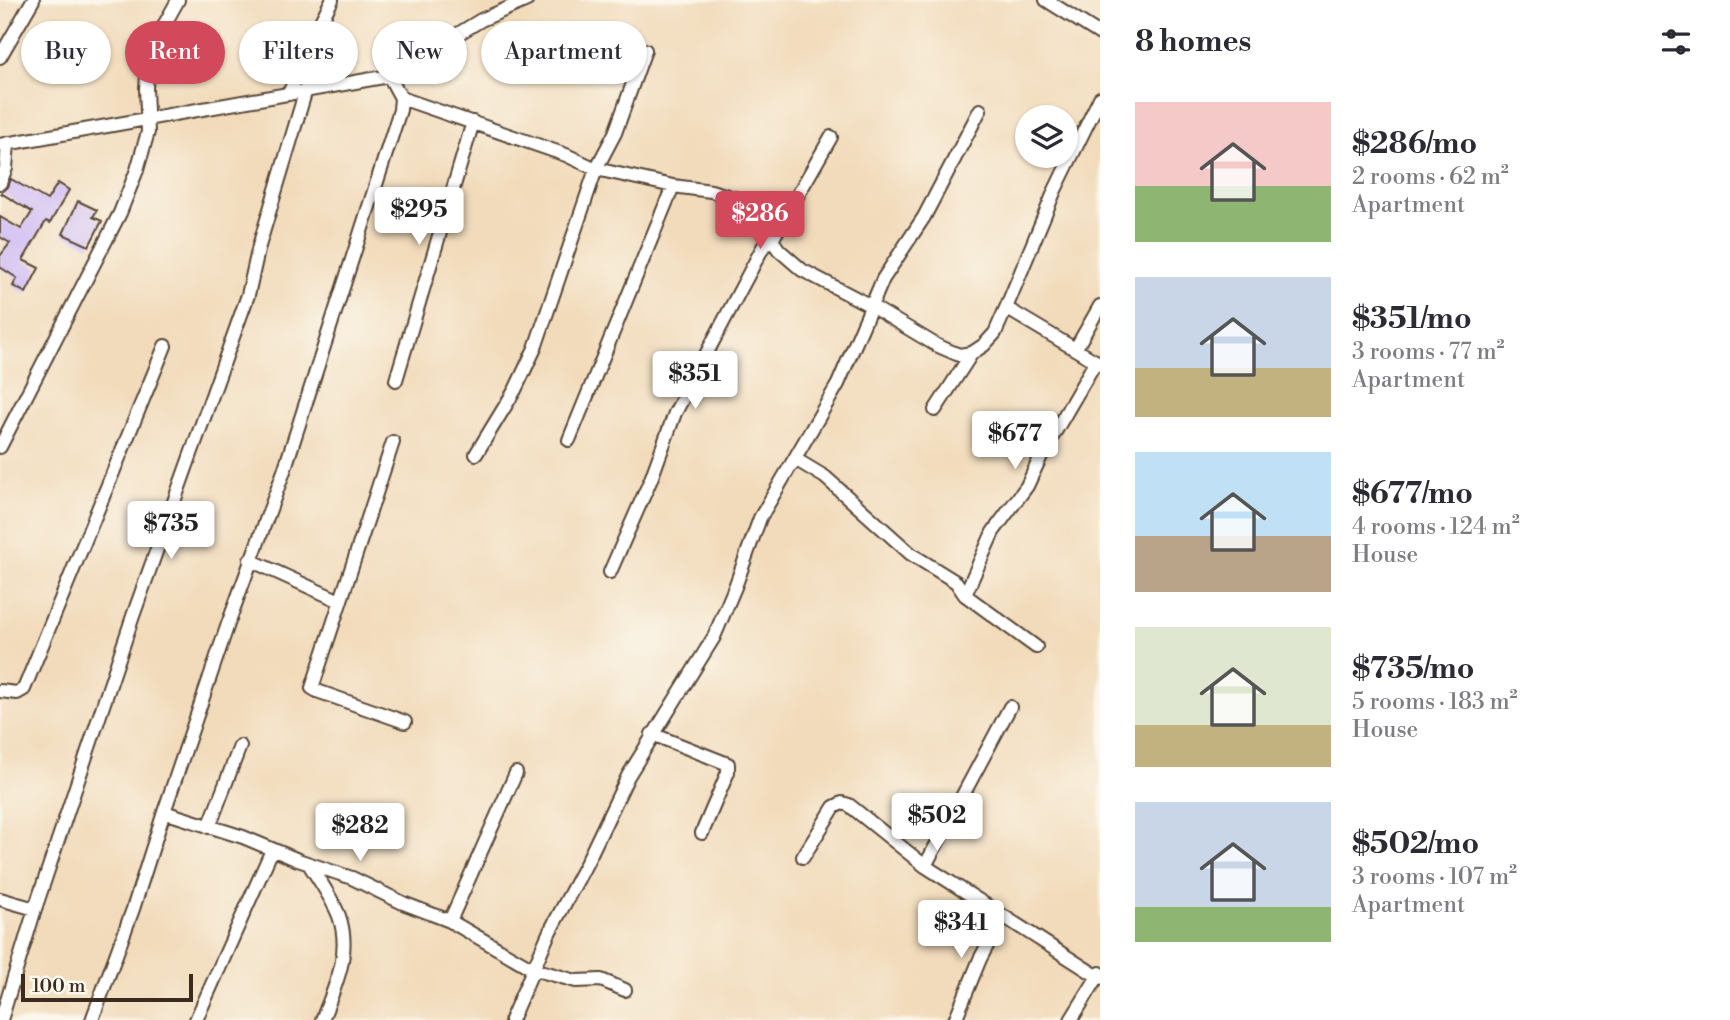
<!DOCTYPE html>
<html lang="en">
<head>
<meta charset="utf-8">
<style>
	:root { --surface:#fff; --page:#f7f7f7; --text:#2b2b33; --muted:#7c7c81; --accent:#d1495b }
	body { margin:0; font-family:"Libre Bodoni",serif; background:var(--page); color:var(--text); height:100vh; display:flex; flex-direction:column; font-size:26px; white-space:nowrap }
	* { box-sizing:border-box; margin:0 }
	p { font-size:23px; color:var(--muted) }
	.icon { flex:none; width:38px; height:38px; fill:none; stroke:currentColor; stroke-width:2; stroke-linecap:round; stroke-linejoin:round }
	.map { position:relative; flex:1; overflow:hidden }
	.drawer { display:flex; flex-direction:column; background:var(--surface); width:630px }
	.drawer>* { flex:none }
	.banner { position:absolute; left:21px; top:21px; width:665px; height:63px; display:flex; gap:14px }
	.controls { position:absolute; left:1015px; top:105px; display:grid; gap:14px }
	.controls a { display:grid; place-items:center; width:63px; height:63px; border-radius:50%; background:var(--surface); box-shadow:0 2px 5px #0004; font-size:35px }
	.scale { position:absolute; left:21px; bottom:18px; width:172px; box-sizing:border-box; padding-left:7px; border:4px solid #3b2a1e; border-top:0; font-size:19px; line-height:24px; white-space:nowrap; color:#3b2a1e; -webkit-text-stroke:5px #fbf7ec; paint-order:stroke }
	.price { position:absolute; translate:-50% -60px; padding:0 16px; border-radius:7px; background:#fff; color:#222; font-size:23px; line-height:46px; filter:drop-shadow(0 2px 4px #0008) }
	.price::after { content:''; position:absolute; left:50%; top:42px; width:21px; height:16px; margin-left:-10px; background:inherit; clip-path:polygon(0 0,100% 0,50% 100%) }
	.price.active { background:var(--accent); color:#fff }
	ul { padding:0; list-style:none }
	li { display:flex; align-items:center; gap:21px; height:175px; padding:0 35px }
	li span { display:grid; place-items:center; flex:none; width:196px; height:140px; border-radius:0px; color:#555 }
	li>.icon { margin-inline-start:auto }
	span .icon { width:84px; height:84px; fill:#fffc; stroke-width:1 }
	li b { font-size:30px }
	h2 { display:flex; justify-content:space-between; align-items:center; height:84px; padding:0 35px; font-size:30px }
	.pill { padding:0 24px; border-radius:32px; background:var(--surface); box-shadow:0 2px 5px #0004; font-size:24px; line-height:63px }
	.pill.active { background:var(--accent); color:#fff }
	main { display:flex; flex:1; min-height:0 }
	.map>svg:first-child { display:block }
	.building { fill:#cab4f6 }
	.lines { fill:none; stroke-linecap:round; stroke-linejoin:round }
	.street-casing { stroke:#564536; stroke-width:16 }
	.street { stroke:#fff; stroke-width:12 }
</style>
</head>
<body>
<main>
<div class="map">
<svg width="1100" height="1020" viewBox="0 0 1100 1020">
	<rect width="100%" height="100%" fill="#fbf7ec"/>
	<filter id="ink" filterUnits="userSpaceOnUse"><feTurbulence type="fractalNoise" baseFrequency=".0143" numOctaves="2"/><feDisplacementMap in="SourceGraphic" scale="14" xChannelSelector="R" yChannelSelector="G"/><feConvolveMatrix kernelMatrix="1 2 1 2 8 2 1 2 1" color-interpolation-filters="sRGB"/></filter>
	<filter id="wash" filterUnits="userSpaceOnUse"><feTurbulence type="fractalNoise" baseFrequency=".00686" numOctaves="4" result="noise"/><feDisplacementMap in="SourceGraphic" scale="28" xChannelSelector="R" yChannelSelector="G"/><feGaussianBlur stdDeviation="1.57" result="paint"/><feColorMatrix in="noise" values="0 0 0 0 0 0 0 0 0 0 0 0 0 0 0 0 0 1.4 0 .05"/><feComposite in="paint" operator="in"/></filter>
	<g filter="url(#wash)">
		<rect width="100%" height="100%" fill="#f2dbbb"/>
		<g id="blocks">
			<path class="building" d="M11,179l36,21 11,-17 11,7 -19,33 -4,-2 -23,39 16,8 -13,25 -13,-7 4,-8 -17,-11v-11l10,-13 -10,-6v-20l21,12 11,-17 -31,-19 7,-6z
				M78,201l19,9 -4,7 9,4 -13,25 -26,-12z"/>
		</g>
	</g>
	<g filter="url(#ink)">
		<use href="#blocks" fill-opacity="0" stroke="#564536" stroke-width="2"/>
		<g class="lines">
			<g class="street-casing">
				<path id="street" d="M1046,0l54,34
					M0,57l33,-57
					M289,94l19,-48 24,-46
					M401,98l165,57 30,14 77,17 38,5 23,7 21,18 24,34 23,20 69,36 65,39 23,10 13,-2 12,-8 11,-12 11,-25 94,56
					M0,145l389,-69 92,-56 46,-20
					M0,183l6,-15 2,-25
					M1006,308l49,-118 45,-92
					M1076,348l24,-42
					M396,380l77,-258
					M935,410l37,-57
					M569,440l104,-254
					M393,442l-81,246 5,3 88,31
					M0,447l120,-234 17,-43 11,-38 -2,-43 2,-28 9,-23 21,-38
					M476,454l39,-64 20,-42 61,-179 19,-36 30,-83
					M795,459l30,18 86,77 45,28 9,13 71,52
					M250,560l90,41
					M610,572l41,-93 24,-66 88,-166 9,-7 59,-103
					M965,595l28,-63 34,-46 14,-30 55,-95
					M0,691l17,2 7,-4 141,-343
					M652,734l76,30v8l-26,61
					M164,812l79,25 55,23 54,18 51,25 47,18 83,48 43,12 25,-1 24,10
					M209,827l31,-81
					M803,857l31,-50 8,-4 7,2 76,61 175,112
					M309,864c10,16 23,34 30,52 13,37 -4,70 -17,104
					M925,866l85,-159
					M0,899l35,10
					M450,921l66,-148
					M1,1020l34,-111 98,-293 115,-321 11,-49 46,-153
					M92,1020l41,-111 31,-97 64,-188 56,-153 116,-361 1,-12 -12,-22
					M196,1020l76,-170
					M511,1020l38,-87 37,-69 42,-88 86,-139 21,-50 25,-69 78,-134 45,-105 41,-62 56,-107
					M955,1020l25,-61 23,-43
					M1071,1020l29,-47"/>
			</g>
			<use href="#street" class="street"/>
		</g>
	</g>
</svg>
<div class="controls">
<a><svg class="icon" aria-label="layers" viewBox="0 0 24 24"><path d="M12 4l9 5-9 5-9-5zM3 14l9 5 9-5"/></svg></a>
</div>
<div class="scale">100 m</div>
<b class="price" style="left:419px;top:247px">$295</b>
<b class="price active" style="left:760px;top:251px">$286</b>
<b class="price" style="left:695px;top:411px">$351</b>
<b class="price" style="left:1015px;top:471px">$677</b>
<b class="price" style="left:171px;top:561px">$735</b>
<b class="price" style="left:937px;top:853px">$502</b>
<b class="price" style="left:360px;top:863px">$282</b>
<b class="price" style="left:961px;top:960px">$341</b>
<div class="banner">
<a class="pill">Buy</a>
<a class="pill active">Rent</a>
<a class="pill">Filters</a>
<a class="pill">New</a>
<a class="pill">Apartment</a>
</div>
</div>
<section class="drawer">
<h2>8 homes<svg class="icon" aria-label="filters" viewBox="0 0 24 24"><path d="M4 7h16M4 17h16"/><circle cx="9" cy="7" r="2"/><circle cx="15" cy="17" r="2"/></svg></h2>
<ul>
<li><span style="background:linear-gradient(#f6c9c9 60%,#8fb573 0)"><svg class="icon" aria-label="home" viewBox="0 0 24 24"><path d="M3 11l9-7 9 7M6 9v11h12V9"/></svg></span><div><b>$286/mo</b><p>2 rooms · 62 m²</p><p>Apartment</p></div></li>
<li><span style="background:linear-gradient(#c9d6e8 65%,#c2b280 0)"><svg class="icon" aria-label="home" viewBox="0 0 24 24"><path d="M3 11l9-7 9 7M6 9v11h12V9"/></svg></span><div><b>$351/mo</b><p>3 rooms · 77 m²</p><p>Apartment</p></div></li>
<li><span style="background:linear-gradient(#bfe0f5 60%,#b9a48a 0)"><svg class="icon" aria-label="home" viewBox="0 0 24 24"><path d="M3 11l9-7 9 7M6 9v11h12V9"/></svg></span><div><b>$677/mo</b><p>4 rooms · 124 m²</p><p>House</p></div></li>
<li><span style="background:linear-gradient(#dfe7d0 70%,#c2b280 0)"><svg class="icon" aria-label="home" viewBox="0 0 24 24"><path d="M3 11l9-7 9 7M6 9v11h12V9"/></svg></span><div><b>$735/mo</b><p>5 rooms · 183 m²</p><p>House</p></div></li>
<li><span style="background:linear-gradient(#c9d6e8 75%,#8fb573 0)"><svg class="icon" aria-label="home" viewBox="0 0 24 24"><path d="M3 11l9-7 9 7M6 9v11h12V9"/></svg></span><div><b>$502/mo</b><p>3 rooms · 107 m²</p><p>Apartment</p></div></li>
</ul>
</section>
</main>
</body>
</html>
